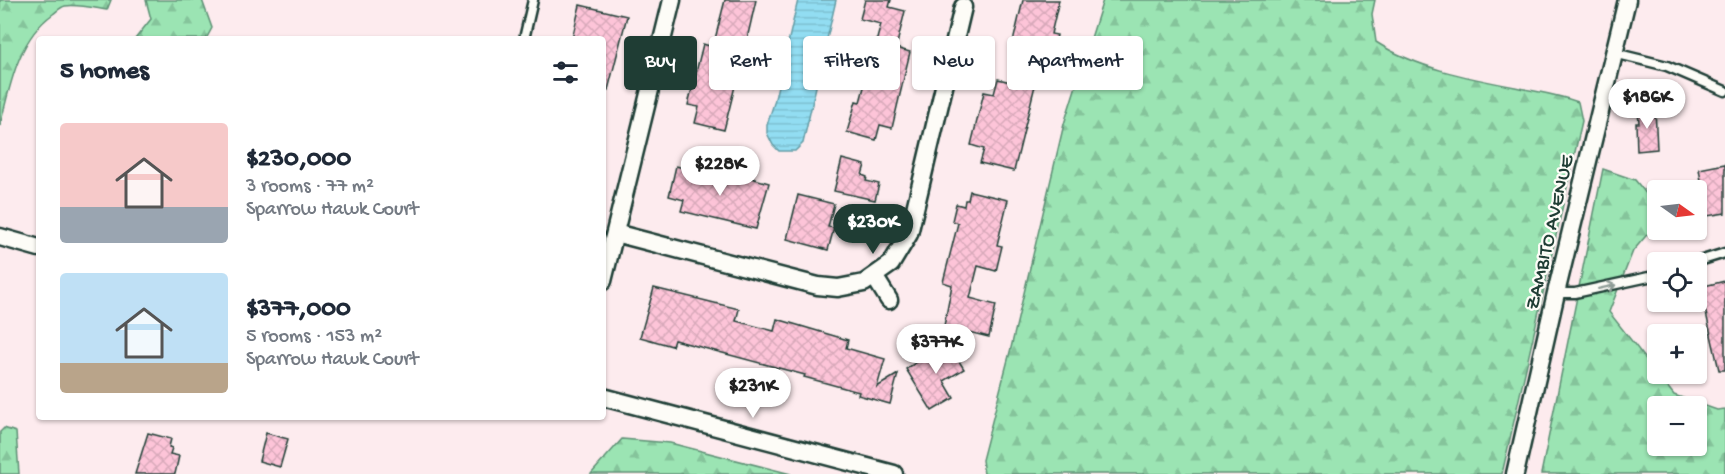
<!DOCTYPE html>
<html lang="en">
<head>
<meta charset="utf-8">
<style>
	:root { --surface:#fff; --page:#f6f6f7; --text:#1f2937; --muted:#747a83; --accent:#1f3d34 }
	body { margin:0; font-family:"Gochi Hand",sans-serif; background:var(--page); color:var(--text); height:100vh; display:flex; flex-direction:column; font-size:22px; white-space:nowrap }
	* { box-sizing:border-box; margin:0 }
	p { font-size:20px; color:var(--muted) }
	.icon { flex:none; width:33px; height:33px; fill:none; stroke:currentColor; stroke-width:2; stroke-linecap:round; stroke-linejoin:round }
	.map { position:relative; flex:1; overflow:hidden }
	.details { position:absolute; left:36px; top:36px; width:570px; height:384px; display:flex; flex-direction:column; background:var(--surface); border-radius:6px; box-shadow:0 2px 4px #0004 }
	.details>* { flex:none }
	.hud { position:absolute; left:624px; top:36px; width:570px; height:54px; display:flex; gap:12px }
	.needle { width:39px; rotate:104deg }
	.buttons { position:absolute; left:1647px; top:180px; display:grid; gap:12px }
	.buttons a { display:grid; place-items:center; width:60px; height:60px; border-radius:6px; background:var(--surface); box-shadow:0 2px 4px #0004; font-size:30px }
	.price { position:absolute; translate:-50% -51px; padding:0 14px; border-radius:21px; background:#fff; color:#222; font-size:20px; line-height:39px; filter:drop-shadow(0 2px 3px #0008) }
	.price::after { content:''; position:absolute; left:50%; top:36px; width:18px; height:14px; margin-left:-9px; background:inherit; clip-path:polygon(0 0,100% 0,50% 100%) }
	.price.on { background:var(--accent); color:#fff }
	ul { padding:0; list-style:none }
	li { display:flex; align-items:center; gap:18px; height:150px; padding:0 24px }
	li span { display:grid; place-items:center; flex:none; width:168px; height:120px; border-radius:6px; color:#555 }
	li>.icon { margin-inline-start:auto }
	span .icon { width:72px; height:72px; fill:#fffc; stroke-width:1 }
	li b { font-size:26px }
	h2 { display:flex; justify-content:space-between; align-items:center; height:72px; padding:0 24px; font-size:26px }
	.chip { padding:0 21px; border-radius:6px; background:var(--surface); box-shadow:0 2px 4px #0004; font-size:21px; line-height:54px }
	.chip.on { background:var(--accent); color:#fff }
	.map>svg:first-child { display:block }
	.forest { fill:url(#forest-firs); stroke:#5d9074; stroke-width:1.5; fill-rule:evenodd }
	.water { fill:url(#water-rules); stroke:#649da6; stroke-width:1.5 }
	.building { fill:url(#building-cross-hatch); stroke:#1f3d34; stroke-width:1.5 }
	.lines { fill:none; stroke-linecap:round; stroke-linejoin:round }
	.lane-casing { stroke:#1f3d34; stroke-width:13 }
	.street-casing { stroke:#1f3d34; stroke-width:21 }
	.lane { stroke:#fdfcf7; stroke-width:8 }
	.street { stroke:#fdfcf7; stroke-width:16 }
	.oneway { stroke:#8e9c96 }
	.labels { text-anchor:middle; stroke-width:4.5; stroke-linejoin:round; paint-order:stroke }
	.street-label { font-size:21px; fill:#1f3d34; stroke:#fdfcf7 }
</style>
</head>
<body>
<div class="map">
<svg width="1725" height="474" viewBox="0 0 1725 474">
	<defs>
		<pattern id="forest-firs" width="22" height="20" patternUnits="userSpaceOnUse" patternTransform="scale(1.5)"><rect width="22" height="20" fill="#9be4b3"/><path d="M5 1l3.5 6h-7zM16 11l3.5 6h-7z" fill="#85c49b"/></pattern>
		<pattern id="water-rules" width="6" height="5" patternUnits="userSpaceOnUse" patternTransform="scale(1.5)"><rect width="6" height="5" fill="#92ddf2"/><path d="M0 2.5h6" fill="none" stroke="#7dbfd0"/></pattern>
		<pattern id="building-cross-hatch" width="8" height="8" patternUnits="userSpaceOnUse" patternTransform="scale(1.5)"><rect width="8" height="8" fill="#fdc4d8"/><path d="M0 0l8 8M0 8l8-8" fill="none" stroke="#d8a9ba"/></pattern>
	</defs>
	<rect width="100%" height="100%" fill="#fdebee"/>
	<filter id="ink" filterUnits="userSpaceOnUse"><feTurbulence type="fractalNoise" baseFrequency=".0167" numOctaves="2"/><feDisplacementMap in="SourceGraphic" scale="12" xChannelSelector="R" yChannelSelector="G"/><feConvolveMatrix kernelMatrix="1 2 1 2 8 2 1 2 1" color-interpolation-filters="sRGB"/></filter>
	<g filter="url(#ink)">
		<path class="forest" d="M0,0h111l-4,10c-13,-2 -29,-6 -42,-4 -4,1 -8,5 -12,8 -35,25 -43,71 -53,112z
			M146,0h56l10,28 -6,11h-71l16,-20z
			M1103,0h272l-3,14 4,28c40,26 92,36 139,45 22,5 41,7 63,15l4,19 -80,353h-518l-2,-14 29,-112 53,-224z
			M1603,169l32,11 23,28 -1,15 -24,28 -24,61 65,83 43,15 8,-1v65h-184zM1658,406h38v40h-38z
			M4,428l12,4 3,42h-19v-42z
			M622,439l48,4 121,31h-200z"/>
		<path class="water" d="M798,0h38l-33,143 -8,8h-16l-6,-6 -6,-12v-8l7,-22z"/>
		<path class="building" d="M725,0h31l-9,39 6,1 -8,32 -6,-2 -15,60 -29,-7 4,-16 -11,-2 15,-61 10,3z
			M865,0h26l-2,7 16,4 -9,37 14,4 -18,76 -12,-3 -4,15 -29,-8 9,-31 4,1 21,-78 -21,-5z
			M1023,0h36l-8,34 6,1 -7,32 -10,-2 -26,106 -34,-8 4,-14 -13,-4 13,-53 10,2 4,-15 17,4 9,-38 -11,-3z
			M580,5l47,11 -19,74h-5v-51h-31z
			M1655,108l2,41 -20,2 -1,-28h3l-1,-14z
			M842,159l23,6 -3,10 5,2 -1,4 13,3 -4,16 -41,-9z
			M1725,164v49l-18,3 -8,-47z
			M676,166l59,15 2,-7 32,9 -13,46 -75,-18 3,-11 -15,-4z
			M970,191l38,9 -11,45 5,1 -6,25 -18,-5 -8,32 26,7 -7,32 -45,-11 8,-41 -9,-3 15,-59 -6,-2 4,-17 8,2 1,-6h3z
			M798,195l36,9 -6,23 6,1 -6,22 -41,-11z
			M1725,281v89h-6l-19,-83z
			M654,288l85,21 -3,12 38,10 3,-12 71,21 -2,8 39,11 -8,28 21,-13 -8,30 -32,-9 1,-3 -55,-15 1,-2 -131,-35 -2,6 -32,-9z
			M947,342l17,27 -20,12 10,17 -22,13 -26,-42z
			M148,433l23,6 -2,8 3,1 -2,6 9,2 -4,18h-40z
			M266,433l22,6 -8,28 -21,-6z"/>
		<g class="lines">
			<g class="lane-casing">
				<path id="lane" d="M524,39l9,-39
					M1614,53l53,13 58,25
					M1696,262l29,-9
					M1556,293h19l83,-18"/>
			</g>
			<g class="street-casing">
				<path id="street" d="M615,233l203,53 20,2 26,-5 27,-19 18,-30 54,-227
					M0,237l39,11
					M874,276l15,24
					M603,281l69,-281
					M603,397l291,77
					M1515,474l41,-181 71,-293"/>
			</g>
			<use href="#lane" class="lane"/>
			<use href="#street" class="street"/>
		</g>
		<defs><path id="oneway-shaft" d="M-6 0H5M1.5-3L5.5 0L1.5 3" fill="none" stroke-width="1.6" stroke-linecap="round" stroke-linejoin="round" transform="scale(1.5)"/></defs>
		<use class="oneway" href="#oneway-shaft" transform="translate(1607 287) rotate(-12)"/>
	</g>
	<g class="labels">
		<g class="street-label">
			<text transform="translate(1548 232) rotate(-77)" y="7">ZAMBITO AVENUE</text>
		</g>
	</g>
</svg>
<div class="buttons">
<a><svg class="needle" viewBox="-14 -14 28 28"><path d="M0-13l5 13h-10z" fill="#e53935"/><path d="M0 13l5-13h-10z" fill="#747a83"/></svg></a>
<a><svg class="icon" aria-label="locate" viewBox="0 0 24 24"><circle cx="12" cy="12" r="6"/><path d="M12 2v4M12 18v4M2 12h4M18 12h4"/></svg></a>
<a>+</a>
<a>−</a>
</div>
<b class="price" style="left:1647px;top:130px">$186K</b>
<b class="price" style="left:720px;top:197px">$228K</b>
<b class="price on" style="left:873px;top:255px">$230K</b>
<b class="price" style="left:936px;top:375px">$377K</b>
<b class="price" style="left:753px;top:419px">$231K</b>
<div class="hud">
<a class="chip on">Buy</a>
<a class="chip">Rent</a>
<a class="chip">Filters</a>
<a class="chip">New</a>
<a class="chip">Apartment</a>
</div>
<section class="details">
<h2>5 homes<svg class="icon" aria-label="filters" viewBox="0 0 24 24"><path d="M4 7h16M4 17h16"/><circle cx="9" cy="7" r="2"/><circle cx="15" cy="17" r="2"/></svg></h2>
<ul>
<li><span style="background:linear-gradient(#f6c9c9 70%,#9aa5b1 0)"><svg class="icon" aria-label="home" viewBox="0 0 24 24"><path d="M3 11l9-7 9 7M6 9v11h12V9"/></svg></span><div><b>$230,000</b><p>3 rooms · 77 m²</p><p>Sparrow Hawk Court</p></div></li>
<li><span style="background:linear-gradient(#bfe0f5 75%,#b9a48a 0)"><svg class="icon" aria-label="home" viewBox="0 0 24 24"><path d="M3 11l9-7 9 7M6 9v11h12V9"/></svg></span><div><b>$377,000</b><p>5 rooms · 153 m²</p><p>Sparrow Hawk Court</p></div></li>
</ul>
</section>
</div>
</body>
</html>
